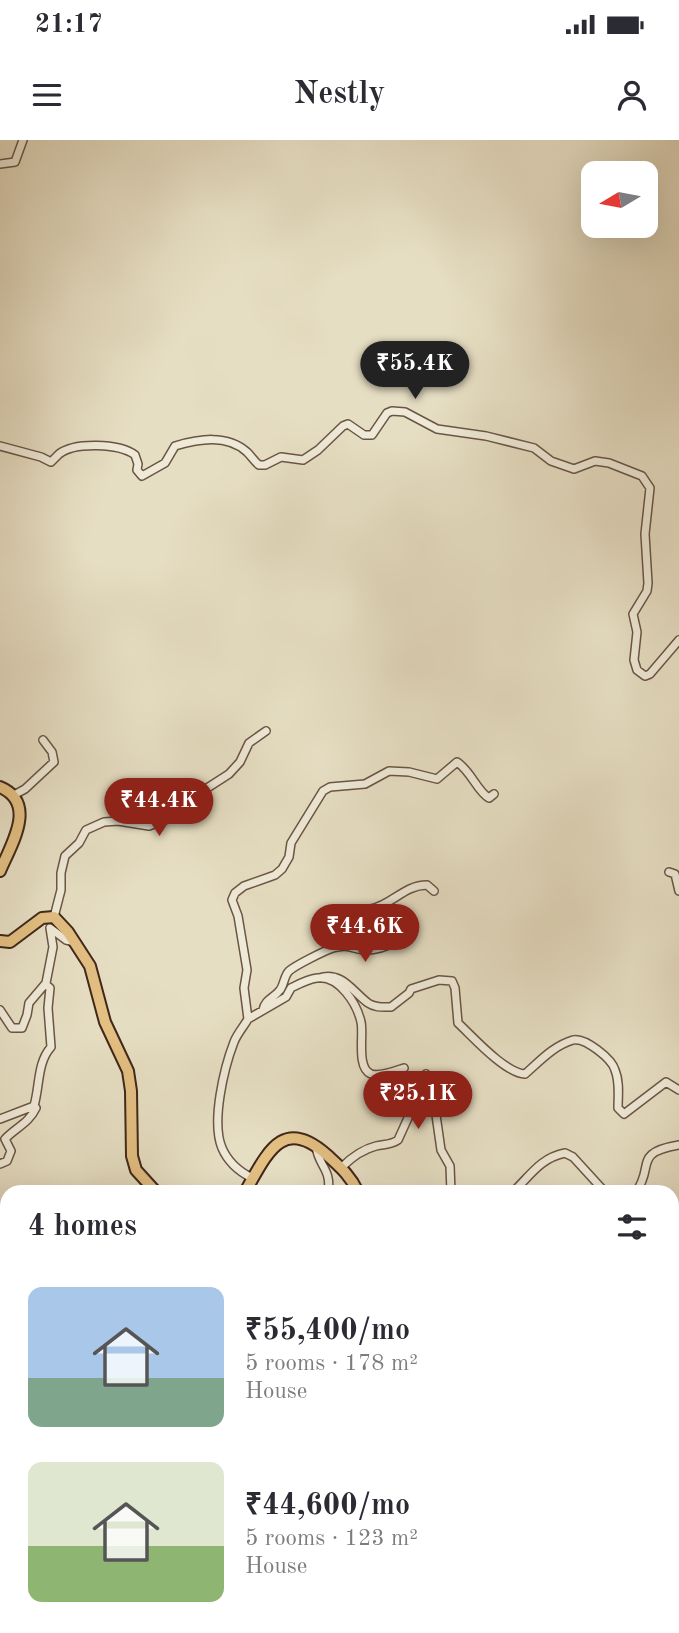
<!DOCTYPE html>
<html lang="en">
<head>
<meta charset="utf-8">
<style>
	:root { --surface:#fff; --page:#f7f7f7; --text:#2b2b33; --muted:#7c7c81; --accent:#8f2418 }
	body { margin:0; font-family:"Old Standard TT",serif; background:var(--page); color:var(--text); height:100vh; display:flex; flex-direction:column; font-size:26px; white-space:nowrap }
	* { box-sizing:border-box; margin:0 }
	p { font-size:23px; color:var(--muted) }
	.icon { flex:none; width:38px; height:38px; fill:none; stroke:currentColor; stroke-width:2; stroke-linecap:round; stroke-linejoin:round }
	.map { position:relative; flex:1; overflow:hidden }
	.panel { position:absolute; left:0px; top:1045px; width:679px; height:450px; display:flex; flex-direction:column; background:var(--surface); border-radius:21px 21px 0 0; box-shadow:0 7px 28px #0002 }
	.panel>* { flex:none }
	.needle { width:46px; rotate:260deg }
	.controls { position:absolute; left:581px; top:21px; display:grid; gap:14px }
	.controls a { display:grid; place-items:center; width:77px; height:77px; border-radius:14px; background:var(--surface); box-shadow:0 7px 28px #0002; font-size:35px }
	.price { position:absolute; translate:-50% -60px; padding:0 16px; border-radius:24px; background:var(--accent); color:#fff; font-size:23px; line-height:46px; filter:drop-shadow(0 2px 4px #0008) }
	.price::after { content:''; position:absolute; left:50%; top:42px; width:21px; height:16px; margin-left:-10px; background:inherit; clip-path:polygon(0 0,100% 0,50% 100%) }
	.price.selected { background:#222; color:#fff }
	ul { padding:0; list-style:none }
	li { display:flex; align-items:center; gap:21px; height:175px; padding:0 28px }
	li span { display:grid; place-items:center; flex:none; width:196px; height:140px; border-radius:14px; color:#555 }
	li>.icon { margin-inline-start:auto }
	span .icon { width:84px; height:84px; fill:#fffc; stroke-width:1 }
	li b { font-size:30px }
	h2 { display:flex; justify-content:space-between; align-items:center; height:84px; padding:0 28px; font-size:30px }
	.status { display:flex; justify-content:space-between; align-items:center; height:49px; padding:0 35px; background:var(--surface); direction:ltr }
	.status svg { height:19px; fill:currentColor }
	header { display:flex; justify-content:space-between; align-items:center; height:91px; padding:0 28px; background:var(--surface); font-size:32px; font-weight:700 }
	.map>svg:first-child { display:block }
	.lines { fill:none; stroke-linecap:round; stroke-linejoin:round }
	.minor-casing { stroke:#6a5545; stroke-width:10 }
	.primary-casing { stroke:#40271b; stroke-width:14 }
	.minor { stroke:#efead8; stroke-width:7 }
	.primary { stroke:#e3bf82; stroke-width:10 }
</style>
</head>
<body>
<div class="status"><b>21:17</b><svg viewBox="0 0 49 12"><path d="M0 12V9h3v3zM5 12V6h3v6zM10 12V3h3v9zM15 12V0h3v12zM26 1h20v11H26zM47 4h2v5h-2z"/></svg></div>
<header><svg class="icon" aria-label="menu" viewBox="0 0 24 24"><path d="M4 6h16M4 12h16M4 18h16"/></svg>Nestly<svg class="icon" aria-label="person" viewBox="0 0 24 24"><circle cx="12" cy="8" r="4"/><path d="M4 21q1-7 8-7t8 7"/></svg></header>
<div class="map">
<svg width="679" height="1493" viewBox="0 0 679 1493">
	<rect width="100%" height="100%" fill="#e6dec3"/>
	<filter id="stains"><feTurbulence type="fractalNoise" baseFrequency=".00286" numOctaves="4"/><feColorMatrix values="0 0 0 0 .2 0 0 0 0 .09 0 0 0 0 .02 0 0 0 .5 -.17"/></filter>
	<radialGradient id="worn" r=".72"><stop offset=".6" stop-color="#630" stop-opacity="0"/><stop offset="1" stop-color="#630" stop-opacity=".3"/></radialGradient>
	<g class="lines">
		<g class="minor-casing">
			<path id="minor" d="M0,24l15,-2 8,-22
				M0,306l41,11 10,5c2,-2 5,-5 8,-8 15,-12 60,-11 76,1l3,9 -1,6 5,6 23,-13 10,-17c24,-7 52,-12 72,6 5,5 7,9 12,13h6l16,-8 22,3 15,-10 25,-24 5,-2 16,11h8l15,-22 5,-2 13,1 32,17 49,7 48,12 17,13 23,8 21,-8 14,2 33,13 8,12 -5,46 3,49 -1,8 -14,23 4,18 -3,28 3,10 8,6 5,-2 29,-34
				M14,655l11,-6 29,-27 -2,-10 -9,-12
				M669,732l6,2 4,17
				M54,777l7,-27v-17l4,-17 14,-13 7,-13 18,-8 14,-1 31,5 18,-7 34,-27 28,-18 11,-12 9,-19 17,-12
				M319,838c23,-7 33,13 49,25 7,5 15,4 23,4l18,-14 2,-4 28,-9 13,1 3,7 3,35c15,14 47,50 67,51 15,-13 28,-28 48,-34 12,-3 39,19 42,30 5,12 3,26 3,38l6,6 42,-32 13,8
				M0,870l12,18h10l5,-13 2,-12 17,-20 7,-36 -3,-19 16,12 9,2
				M263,870c2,-11 11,-12 17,-20 4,-5 4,-14 9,-19 7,-6 35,-20 44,-23 17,-5 20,2 32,2 18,0 47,-11 38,-33l-31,-3 -3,-2 2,-3c21,-4 33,-24 56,-24l7,6
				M248,879l38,-22 5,-9c8,-4 17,-9 26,-10 22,-3 40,26 44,44 3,12 -5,46 10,52 9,3 24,-3 33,-6
				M34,966c6,-21 3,-43 17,-59l-3,-39 2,-20 -5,-4
				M0,979l34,-13 2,2c-7,15 -21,20 -31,31l6,12 -4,10 -7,3
				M316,1006c2,20 16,23 12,46
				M342,1027c9,-9 22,-18 34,-21 8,-2 15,-1 22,-6l25,-55 1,-9 2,-2 6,13 9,63 9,16 1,26
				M252,1038c-12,-6 -24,-16 -30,-30 -11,-26 2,-80 12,-106 3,-8 10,-16 14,-23l-4,-31 3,-18 -9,-54 -6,-16 3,-7 9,-7 31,-11 7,-6 7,-12 2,-14 32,-52 7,-4 35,-3 24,-13 20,1 28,7 20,-17c14,9 20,29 32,36l5,-4
				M513,1052c17,-16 27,-34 52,-39l8,4 32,35
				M636,1052c19,-26 -4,-39 43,-47
				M0,1195l7,-5
				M3,1198l2,6 -3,11 5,5
				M0,1422l7,-6
				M0,1450l7,-2
				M264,1488l6,5
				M289,1488l1,5
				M350,1488l6,5
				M484,1488l9,5
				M28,1493l2,-5
				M150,1493l1,-5
				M228,1493l14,-5
				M369,1493l1,-5
				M453,1493l6,-5"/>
		</g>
		<g class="primary-casing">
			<path id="primary" d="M0,647c38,16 11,58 0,84
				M0,801l10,1 32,-24 12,-1 14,15 22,34 15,56 23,49 3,20 1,65 4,14 20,22
				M245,1052c22,-38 37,-77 82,-37 13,12 23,20 31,37
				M672,1152l7,-15
				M0,1304h7
				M672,1427l7,1"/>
		</g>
		<use href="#minor" class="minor"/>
		<use href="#primary" class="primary"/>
	</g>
	<rect width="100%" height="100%" filter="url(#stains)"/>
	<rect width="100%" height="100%" fill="url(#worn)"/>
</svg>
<div class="controls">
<a><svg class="needle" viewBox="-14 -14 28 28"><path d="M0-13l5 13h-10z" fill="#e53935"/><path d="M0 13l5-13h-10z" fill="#7c7c81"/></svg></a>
</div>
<b class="price selected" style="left:415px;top:261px">₹55.4K</b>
<b class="price" style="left:159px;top:698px">₹44.4K</b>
<b class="price" style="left:365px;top:824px">₹44.6K</b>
<b class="price" style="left:418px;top:991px">₹25.1K</b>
<section class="panel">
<h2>4 homes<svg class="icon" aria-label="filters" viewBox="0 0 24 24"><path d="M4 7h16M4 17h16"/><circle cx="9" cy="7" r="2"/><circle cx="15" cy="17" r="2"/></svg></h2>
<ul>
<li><span style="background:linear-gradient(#a9c7e8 65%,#7fa58c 0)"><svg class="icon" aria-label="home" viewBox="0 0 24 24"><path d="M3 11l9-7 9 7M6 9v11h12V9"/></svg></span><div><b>₹55,400/mo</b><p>5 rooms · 178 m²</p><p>House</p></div></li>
<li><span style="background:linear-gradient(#dfe7d0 60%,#8fb573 0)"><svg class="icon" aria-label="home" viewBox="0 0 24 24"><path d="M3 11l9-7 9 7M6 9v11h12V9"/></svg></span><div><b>₹44,600/mo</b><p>5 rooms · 123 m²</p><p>House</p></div></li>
</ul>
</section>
</div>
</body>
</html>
